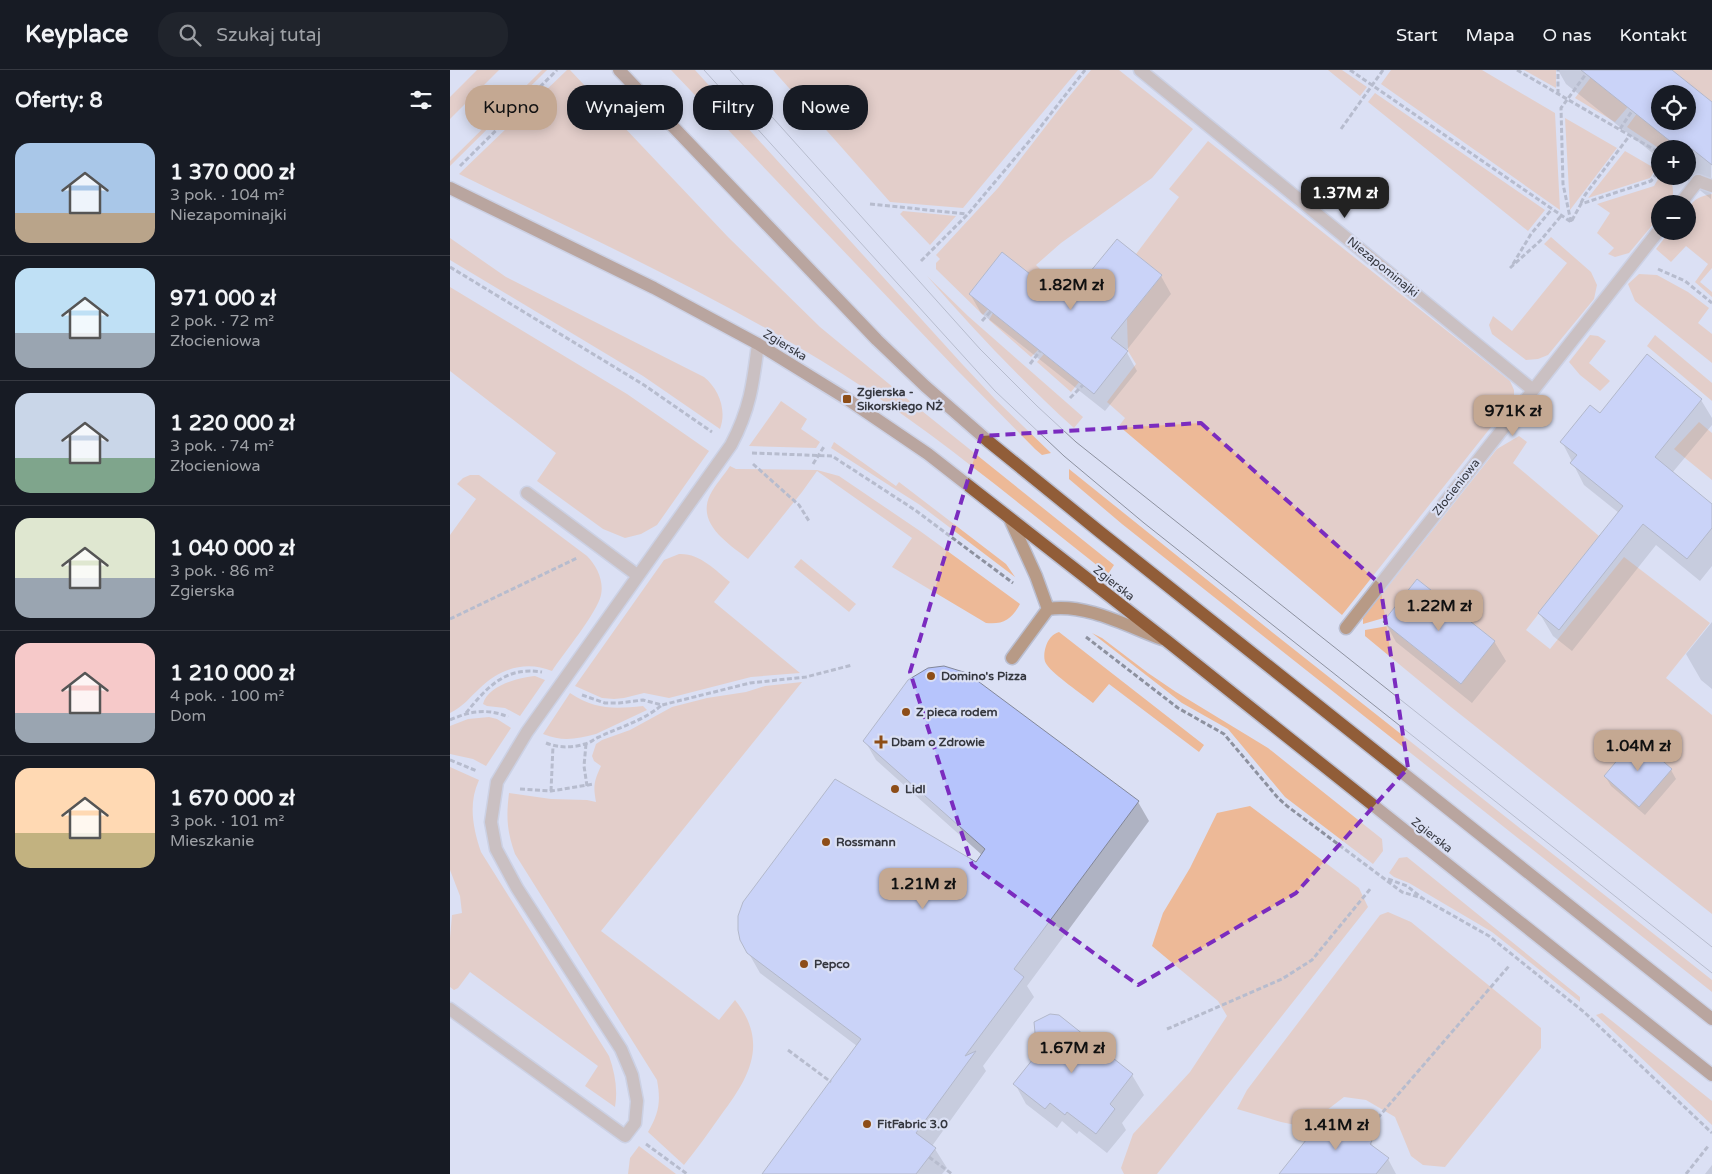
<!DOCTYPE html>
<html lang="pl">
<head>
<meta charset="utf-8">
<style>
	:root { --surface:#171b24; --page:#20242c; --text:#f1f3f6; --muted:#9ea1a6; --line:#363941; --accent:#c4a892 }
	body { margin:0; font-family:"Varela Round",sans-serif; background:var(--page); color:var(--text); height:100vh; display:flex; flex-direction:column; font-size:19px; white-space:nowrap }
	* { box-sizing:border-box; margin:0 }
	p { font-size:16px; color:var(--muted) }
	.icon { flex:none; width:28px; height:28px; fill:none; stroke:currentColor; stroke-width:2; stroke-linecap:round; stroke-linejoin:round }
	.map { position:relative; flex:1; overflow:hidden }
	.drawer { display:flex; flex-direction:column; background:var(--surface); width:450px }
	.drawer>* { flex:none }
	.hud { position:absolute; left:15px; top:15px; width:475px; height:45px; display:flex; gap:10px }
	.fabs { position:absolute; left:1201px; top:15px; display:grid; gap:10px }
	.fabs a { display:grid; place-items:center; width:45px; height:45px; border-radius:50%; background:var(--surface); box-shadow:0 2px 12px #0003; font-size:25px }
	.price { position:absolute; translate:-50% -42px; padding:0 11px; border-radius:10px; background:var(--accent); color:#111; font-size:16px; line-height:32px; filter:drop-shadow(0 1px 2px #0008) }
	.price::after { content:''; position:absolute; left:50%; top:30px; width:15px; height:11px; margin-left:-8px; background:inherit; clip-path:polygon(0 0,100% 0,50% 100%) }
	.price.active { background:#222; color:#fff }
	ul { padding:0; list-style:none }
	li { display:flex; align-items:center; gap:15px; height:125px; padding:0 15px }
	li+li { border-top:1px solid var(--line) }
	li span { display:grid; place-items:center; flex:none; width:140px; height:100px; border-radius:15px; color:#555 }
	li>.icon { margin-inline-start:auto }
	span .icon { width:60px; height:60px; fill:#fffc; stroke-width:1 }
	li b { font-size:21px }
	h2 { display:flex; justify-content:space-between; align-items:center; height:60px; padding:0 15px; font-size:21px }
	.pill { padding:0 18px; border-radius:20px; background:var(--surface); box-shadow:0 2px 12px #0003; font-size:18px; line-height:45px }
	.pill.active { background:var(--accent); color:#111 }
	header { display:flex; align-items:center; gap:30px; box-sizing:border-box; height:70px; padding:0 25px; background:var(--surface); border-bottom:1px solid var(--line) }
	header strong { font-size:24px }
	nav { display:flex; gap:28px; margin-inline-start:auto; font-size:18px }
	.search { width:350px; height:45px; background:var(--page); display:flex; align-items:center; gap:12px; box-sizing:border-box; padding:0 18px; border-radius:20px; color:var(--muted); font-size:19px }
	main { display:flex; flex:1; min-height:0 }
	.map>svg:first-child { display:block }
	.green { fill:#edb997 }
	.shadow { fill:#0003; fill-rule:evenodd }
	.building { fill:#b6c4fc; stroke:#828798; fill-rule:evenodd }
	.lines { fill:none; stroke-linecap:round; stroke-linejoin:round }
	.lane-casing { stroke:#babed0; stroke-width:15 }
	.street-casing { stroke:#babed0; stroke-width:15 }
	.primary-casing { stroke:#babed0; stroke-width:15 }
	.path { stroke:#8d919f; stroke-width:3; stroke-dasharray:5 2.5; stroke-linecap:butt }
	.lane { stroke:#b79a86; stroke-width:12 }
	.street { stroke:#b79a86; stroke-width:12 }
	.primary { stroke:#915d38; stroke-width:12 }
	.tram { stroke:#8d919f; stroke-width:1 }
	.marked { fill:none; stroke:#7b2cbf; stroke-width:4; stroke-dasharray:10 6; stroke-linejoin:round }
	.poi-dot { fill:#8d4d17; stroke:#dbe0f4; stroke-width:2 }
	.labels { text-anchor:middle; stroke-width:4.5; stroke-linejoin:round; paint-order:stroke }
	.street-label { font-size:12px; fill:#35373f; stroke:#dbe0f4 }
	.poi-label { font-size:12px; font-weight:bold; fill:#35373f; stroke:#dbe0f4; text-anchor:start }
</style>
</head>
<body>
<header>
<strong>Keyplace</strong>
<div class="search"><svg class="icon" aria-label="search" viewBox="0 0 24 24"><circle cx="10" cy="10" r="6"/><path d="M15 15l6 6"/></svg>Szukaj tutaj</div>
<nav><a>Start</a><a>Mapa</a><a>O nas</a><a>Kontakt</a></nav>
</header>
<main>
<section class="drawer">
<h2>Oferty: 8<svg class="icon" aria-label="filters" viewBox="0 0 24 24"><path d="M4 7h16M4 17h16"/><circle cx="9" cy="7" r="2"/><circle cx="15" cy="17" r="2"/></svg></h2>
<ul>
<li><span style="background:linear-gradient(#a9c7e8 70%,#b9a48a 0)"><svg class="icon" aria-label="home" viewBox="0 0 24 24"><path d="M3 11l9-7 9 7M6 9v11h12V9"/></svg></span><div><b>1 370 000 zł</b><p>3 pok. · 104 m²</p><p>Niezapominajki</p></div></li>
<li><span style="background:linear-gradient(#bfe0f5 65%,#9aa5b1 0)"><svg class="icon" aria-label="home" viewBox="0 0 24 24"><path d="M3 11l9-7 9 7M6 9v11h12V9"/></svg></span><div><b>971 000 zł</b><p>2 pok. · 72 m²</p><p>Złocieniowa</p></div></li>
<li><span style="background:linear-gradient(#c9d6e8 65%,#7fa58c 0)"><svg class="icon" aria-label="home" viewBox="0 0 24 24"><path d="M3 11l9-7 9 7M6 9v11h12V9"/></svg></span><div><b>1 220 000 zł</b><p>3 pok. · 74 m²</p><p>Złocieniowa</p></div></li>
<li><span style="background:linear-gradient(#dfe7d0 60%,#9aa5b1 0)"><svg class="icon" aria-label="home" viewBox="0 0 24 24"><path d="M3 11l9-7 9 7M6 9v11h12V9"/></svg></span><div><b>1 040 000 zł</b><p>3 pok. · 86 m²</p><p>Zgierska</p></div></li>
<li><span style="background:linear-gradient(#f6c9c9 70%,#9aa5b1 0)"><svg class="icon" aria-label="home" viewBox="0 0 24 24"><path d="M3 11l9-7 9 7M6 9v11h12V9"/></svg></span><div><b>1 210 000 zł</b><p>4 pok. · 100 m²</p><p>Dom</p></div></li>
<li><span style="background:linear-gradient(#ffd9b3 65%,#c2b280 0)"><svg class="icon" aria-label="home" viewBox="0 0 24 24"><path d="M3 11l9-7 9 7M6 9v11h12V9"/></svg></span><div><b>1 670 000 zł</b><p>3 pok. · 101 m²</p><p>Mieszkanie</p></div></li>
</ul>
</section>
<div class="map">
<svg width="1262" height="1104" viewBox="0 0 1262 1104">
	<rect width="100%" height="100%" fill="#dbe0f4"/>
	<path class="green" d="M27,0h22l-49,49v-22z
		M92,0h5l-97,96v-5z
		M117,0h3l158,167 92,90 97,80 197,158 -6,9c-88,-69 -174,-142 -267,-201 -122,-77 -253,-136 -382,-199z
		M221,0h24l268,295 32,34 56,54 -9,2 -7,-6 -78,-79z
		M323,0h305l-115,138 -73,-6z
		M641,0h28l74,59 -41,49 -91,65 -25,22 13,13 -5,7 -42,-32 -33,41 19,15 -5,6 -47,-46v-6l4,-4 -4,-4 62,-67 65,-84z
		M878,0h14l25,17 -7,9z
		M941,0h91l73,43 5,97 -179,-126z
		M1074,0h32v18z
		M1222,0h40v32z
		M1145,2l37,30 -17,20 -40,-24z
		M925,23l170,117 -17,21 -160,-129z
		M1191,38l37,30 -9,11h-9l-33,-22z
		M1115,48l52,30 -47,62z
		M758,71l302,240 4,9v8l-172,217 -223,-189 6,-8 -18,-16 29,-38 -8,-13 -1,-32 35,-44 -26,-21 43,-57 -10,-8z
		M1175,81l31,18 -6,9 -62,20z
		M1210,106l10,1c3,9 5,18 0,27h-10v12l-31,37 -14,4 -7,-3 6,-6 -17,-15 13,-20 -13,-9 57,-18z
		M1262,124v74l-12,14 12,10v5l-17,-15 13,-18 -22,-18 -15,16 -15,-13 14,-18h18c0,-22 -2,-32 24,-37z
		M453,141l53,5 -26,29 -30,-31z
		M1101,167l40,35 6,13 -3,14 -46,56 -10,4 -12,1 -34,-26 -3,-9 4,-9 19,15 55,-68 -23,-19z
		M0,168l56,39 198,100c15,12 23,33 16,52l-77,-53 -193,-116z
		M1189,204l18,1 31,17 21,16 -11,15 14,11v29l-77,-62 -7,-17z
		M477,206l41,40 115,101 -9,11c-53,-48 -101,-99 -147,-152z
		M0,217l177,107 82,57 -52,74 -16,9 -16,4 -22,-9 -66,-48 19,-28 -106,-82z
		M543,243l46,36 -8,8 -42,-37z
		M1140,265l8,1 8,5 -17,22 21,18 -10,10 -20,-16 -11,-13z
		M1205,265l57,48v18l-65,-55z
		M594,284l35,28 -8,10 -34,-30z
		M331,331l26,18 -6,10 19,13 -4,6 -67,-2z
		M1249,352l13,11v47l-38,-31z
		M1069,366l8,6 -14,21 86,73 -73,94 24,19 74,-92 86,66 -44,55 46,37v199l-261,-207 -86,-71v-6l23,-4 72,58 35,-43 -78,-62 -30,38 -24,7v-6l134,-169z
		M384,372l62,44 3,-4 107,82 9,13 -95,-72 -89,-57z
		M280,396l6,3 81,1 22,6 81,55 100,73c-8,15 -17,21 -34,19l-94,-56 20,-29 -95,-67 -15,21 -54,67c-19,-15 -52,-35 -38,-64 5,-10 14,-20 20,-29z
		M619,399l208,167 435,344v12l-590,-468 -53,-45z
		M20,405h9l108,81c10,10 17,25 14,39 -4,18 -38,59 -49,76 -26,-11 -53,-2 -72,17 -10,9 -17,19 -30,25v-178l26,-36 -19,-15 6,-6z
		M229,484c21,-1 36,16 51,28l-16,20 86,71 -49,4 -82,21 -25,-5 -20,5 -10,1 -12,-1 -27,-12 89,-126z
		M351,489l55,45 -7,8 -55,-45z
		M609,562l145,113 -5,7 -90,-68 -16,19c-11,-9 -39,-28 -46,-38 -4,-5 -3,-13 -1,-19 2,-6 6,-12 13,-14z
		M642,563l10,5 46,35 28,19 92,56 114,91 1,12 -10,13 -88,-67 -57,-68 -46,-26z
		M85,606l10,4 -25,36 -15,-8 -18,-2 -4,-2c4,-18 37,-27 52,-28z
		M352,612l-201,249 118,89 16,-20c34,42 15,77 -14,115 -12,17 -24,34 -37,50l-36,-33c11,-19 13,-30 9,-52l-142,-226c-8,-23 -9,-36 -6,-61l42,6 36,1 9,2c-3,-16 -2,-21 5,-36l-7,-5 -2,-5 4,-12 6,-4 28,-10 42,-23 35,-9 39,-6 19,-6z
		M120,623c26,17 44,16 73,13l4,4 -51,24c-20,5 -33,8 -53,0z
		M39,647l8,2 14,9 -25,38 -13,-7 -23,-5v-28l18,-7z
		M0,697l29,13c-11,24 -6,48 2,72l128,204c6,17 9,34 6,51l-30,-21 13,-20 -128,-94 -12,16 -4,2 -4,-3v-49l2,-23 10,-2 -2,-17 -10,-26z
		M800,736l109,82 9,19 -211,267h-33l-3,-6 12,-34 57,-62 37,-56 -9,-15 -66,-55 11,-33 27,-45 27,-55z
		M957,787l173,140v5l-88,-70 -83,-49 -15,-6 -5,-4 10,-15z
		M938,842l23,10 130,106v20l-96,119 -22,-2 -12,-9 -16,-39 -29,-17 -22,-3 -39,30 -24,-5 -44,-13 10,-19 133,-175z
		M1152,943l110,88v24l-116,-110z
		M189,1076l37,28h-48l2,-16z"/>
	<path class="shadow" d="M1108,0h112l42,33 -1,96 -29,-23h6v-27h-28v10l-94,-75zM1210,24h28v27h-28z
		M711,206l10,18 -45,57 11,20 -32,40 -124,-98 -11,-19 74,-7 23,14z
		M1197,286l54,44 11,18v7l-40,48 40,33v60l-12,15 -44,-36 -84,106 -19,-15 -13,-22 79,-101 -35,-28 -22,-43 38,-28z
		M935,552l109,19 12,20 -34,42 -76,-61z
		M1262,552v67l-11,-9 -15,-26z
		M415,671l273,61 11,19 -122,165 7,11 -51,69 3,5 -54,75 3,3 12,19 -5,6h-179l94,-128 -97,-73 -12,-21 228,-89 6,-8 -106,-95z
		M1221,700l5,9 -31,36 -34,-29 -6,-10z
		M609,946l73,59 12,20 -22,28 4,7 -19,23 -28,-22 -2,3 -15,-13 -5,7 -31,-24 -11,-20 23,-30z
		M921,1072l3,6 14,11 8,15h-103z
		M1262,1095v9h-7z"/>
	<path class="building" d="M1131,0h91l40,32v63l-20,-16h-12zM1210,24h28v27h-28z
		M667,169l45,36 -51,63 17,13 -34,43 -125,-100 33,-42 42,33 2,-2 21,17z
		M1197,284l55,45 -47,58 57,47v24l-25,31 -44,-35 -84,106 -21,-17 85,-107 -53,-43 7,-8 -17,-13 30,-37 10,8z
		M967,509l78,62 -34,43 -78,-62z
		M494,596l23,7 172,128 -125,168 10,8 -59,79 11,-5 -60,82 20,15 -20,26h-154l99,-135 -114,-86 -7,-13 -2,-10v-14l5,-14 92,-123 141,83 9,-13 -122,-108 45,-61 20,-12z
		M1186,668l36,31 -33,38 -35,-31z
		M600,944l9,1 74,59 -23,30 5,5 -19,25 -29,-22 -2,3 -15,-12 -5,6 -32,-25 24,-30 -3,-32z
		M880,1040l42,31 -2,3 19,14 -13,16h-97z"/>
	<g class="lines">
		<g class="lane-casing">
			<path id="lane" d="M1248,111l14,5
				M77,423l110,82
				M560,449l26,57 12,33
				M562,588l36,-49c38,-6 79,17 114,30
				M0,939l175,127 10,-13 2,-22 -5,-26 -11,-26 -104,-161 -21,-39 -5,-27 6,-40 30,-50 204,-287c19,-36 22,-61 27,-101"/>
		</g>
		<g class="street-casing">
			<path id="street" d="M690,0l393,320
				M1230,134l18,-23
				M896,558l314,-399"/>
		</g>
		<g class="primary-casing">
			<path id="primary" d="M169,0l258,270 48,46 63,55 112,91 612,487
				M0,118l204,100 104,56 89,55 81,55 239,187 545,434"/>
		</g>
		<path class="path" d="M900,0l221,152 10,-18 70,-23 9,-12
			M1067,0l143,83
			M1108,24v-24
			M891,59l42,-59
			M1170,59l12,-18
			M1225,79l2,-3
			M10,96l97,-96
			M1131,133l4,-8 45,-60
			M420,134l97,10
			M1121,152l-8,-38 -2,-76 25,-34
			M471,191l47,-47 63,-75 54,-69
			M1063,194l18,-30 21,-25
			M0,197l194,118 68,47
			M1060,198l30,-27 21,-25
			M1208,199l27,12 27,22
			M532,251l9,-10
			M580,294l10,-13
			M620,328l13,-13
			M302,383l80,3 83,54 98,73
			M303,394l46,41 10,16
			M363,394l12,-19
			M0,549l127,-61
			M636,567l92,71 46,26 54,64 9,8 115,86 20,6
			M132,625l23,8h14l24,-3 19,5 88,-22 56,-6 46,-12
			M16,643c21,-26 40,-47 76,-41
			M0,650c20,-9 38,-12 58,-3
			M96,673c12,5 27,5 39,1 5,-1 9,-5 14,-7 23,-11 42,-15 63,-32
			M136,674l-2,22 3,20
			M0,690l27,11
			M70,719l31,2 43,-7
			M101,721l2,-45
			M938,809l19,7 15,12 67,38 95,76 128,121
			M717,959l115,-50 30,-19 59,-72
			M338,980l43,32
			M913,1065l146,-169
			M196,1074l41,30
			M479,1087l23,17
			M1236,1104l23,-29"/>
		<use href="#lane" class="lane"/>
		<use href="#street" class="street"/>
		<use href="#primary" class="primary"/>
		<path class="tram" d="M254,0l291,321 69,65 80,67 568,450
			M280,0l250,279 57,57 39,36 636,505"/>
	</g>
	<path d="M0 0H1262V1104H0ZM751,353l179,161 28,184 -112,125 -158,92 -166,-120 -62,-193 71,-236z" fill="#dbe0f4" fill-opacity=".55" fill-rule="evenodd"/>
	<path class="marked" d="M751,353l179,161 28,184 -112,125 -158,92 -166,-120 -62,-193 71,-236z"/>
	<g class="poi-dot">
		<rect x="392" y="324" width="10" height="10" rx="2.5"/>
		<circle cx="481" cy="606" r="5"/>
		<circle cx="456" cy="642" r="5"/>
		<path d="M428.5 664.5h5v5h5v5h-5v5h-5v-5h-5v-5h5z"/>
		<circle cx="445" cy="719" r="5"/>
		<circle cx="376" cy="772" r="5"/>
		<circle cx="354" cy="894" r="5"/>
		<circle cx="417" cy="1054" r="5"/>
	</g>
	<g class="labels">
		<g class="street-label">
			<text transform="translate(933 197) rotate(39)" y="4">Niezapominajki</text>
			<text transform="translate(335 275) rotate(31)" y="4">Zgierska</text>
			<text transform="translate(1006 417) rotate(-52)" y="4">Złocieniowa</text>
			<text transform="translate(664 513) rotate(38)" y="4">Zgierska</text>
			<text transform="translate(982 765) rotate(38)" y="4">Zgierska</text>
		</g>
		<g class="poi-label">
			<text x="407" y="326">Zgierska -<tspan x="407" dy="14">Sikorskiego NŻ</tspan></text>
			<text x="491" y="610">Domino's Pizza</text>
			<text x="466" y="646">Z pieca rodem</text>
			<text x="441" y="676">Dbam o Zdrowie</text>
			<text x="455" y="723">Lidl</text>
			<text x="386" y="776">Rossmann</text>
			<text x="364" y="898">Pepco</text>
			<text x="427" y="1058">FitFabric 3.0</text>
		</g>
	</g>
</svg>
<div class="fabs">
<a><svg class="icon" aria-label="locate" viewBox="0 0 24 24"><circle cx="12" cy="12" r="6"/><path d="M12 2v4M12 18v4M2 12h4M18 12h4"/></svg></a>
<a>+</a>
<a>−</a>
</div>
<b class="price active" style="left:895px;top:149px">1.37M zł</b>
<b class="price" style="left:621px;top:241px">1.82M zł</b>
<b class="price" style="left:1063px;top:367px">971K zł</b>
<b class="price" style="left:989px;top:562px">1.22M zł</b>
<b class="price" style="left:1188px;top:702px">1.04M zł</b>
<b class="price" style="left:473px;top:840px">1.21M zł</b>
<b class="price" style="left:622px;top:1004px">1.67M zł</b>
<b class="price" style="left:886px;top:1081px">1.41M zł</b>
<div class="hud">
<a class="pill active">Kupno</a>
<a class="pill">Wynajem</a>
<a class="pill">Filtry</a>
<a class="pill">Nowe</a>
</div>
</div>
</main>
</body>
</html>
